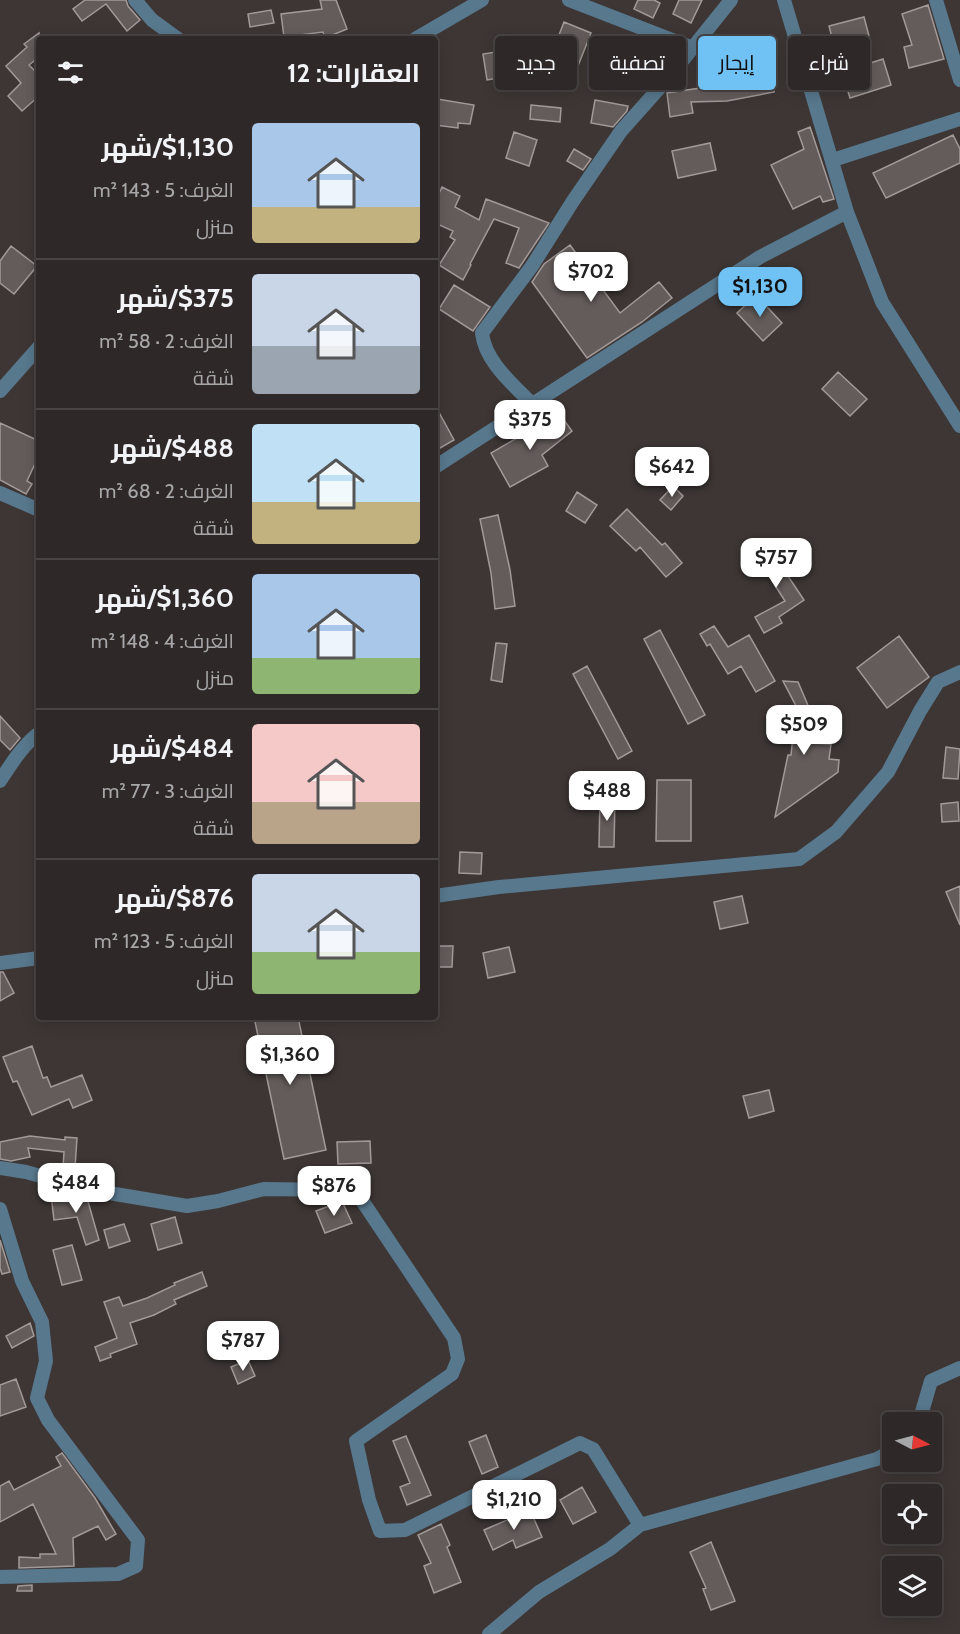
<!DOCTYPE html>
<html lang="ar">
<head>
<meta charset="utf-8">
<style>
	:root { --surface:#2e2828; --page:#3a3434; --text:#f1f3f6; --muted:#a7a6a8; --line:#494445; --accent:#70c1f4 }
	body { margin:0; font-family:Cabin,Cairo,sans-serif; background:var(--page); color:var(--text); direction:rtl; height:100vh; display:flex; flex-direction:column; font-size:22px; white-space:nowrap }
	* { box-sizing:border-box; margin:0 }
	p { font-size:20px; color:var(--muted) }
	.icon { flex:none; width:33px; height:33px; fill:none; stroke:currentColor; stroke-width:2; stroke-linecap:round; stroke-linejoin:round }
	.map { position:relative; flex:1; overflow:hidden; direction:ltr }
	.panel { position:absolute; left:36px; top:36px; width:402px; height:984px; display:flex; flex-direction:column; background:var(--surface); border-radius:6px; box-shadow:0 3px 15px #0003,0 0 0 2px var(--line); direction:rtl }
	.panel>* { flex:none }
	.guide { position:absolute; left:456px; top:36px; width:414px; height:54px; direction:rtl; display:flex; gap:12px }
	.needle { width:39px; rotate:96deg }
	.buttons { position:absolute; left:882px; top:1412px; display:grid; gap:12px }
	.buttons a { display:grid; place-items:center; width:60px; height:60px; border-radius:6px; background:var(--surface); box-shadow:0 3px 15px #0003,0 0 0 2px var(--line); font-size:30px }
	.price { position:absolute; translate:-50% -51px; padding:0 14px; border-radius:12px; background:#fff; color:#222; font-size:20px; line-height:39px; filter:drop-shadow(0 2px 3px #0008) }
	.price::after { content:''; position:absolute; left:50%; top:36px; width:18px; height:14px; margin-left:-9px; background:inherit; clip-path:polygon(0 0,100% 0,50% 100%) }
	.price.active { background:var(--accent); color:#111 }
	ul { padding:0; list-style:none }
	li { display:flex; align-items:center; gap:18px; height:150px; padding:0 18px }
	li+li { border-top:2px solid var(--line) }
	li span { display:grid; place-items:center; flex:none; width:168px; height:120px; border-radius:6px; color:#555 }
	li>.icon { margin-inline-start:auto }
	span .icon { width:72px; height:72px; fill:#fffc; stroke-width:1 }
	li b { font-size:26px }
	h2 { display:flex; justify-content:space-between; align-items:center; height:72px; padding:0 18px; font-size:26px }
	.pill { padding:0 21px; border-radius:6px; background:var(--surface); box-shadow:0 3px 15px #0003,0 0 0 2px var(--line); font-size:21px; line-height:54px }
	.pill.active { background:var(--accent); color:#111 }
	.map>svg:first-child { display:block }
	.building { fill:#645c5b; stroke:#a29a99; stroke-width:1.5 }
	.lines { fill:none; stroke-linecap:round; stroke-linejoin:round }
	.minor { stroke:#58788d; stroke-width:14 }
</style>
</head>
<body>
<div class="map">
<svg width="960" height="1634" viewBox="0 0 960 1634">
	<rect width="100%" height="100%" fill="#3d3635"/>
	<path class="building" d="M85,0h41l2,6 12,14 -13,11 -21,-27 -24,17 -9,-12z
		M320,0h16l11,29 -22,9 -2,-6 -39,5 -3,-23 41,-5z
		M638,0h16l6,3 -7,15 -19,-9z
		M679,0h23l-11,23 -18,-9z
		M928,5l16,54 -35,9 -5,-21 8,-2 -10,-31z
		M271,10l3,13 -24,4 -2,-13z
		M864,17l5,19 -35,9 -5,-19z
		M564,22l27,11 -15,38 -27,-10z
		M39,33v24l-10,8 10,10v21l-17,15 -14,-15 13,-13 -15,-17 21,-19 -3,-3z
		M765,45l9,47 -47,9 -36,1 2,11 -23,4 -3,-24 33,-5 -1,-11 44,-2 -4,-25z
		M621,47l25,5 -4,21 -25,-5z
		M514,49l4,26 -31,5 -4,-26z
		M883,59l8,26 -41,13 -8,-26z
		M437,99l37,6 -4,19 -12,-1v5l-23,-3z
		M595,100l33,6 -1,5 -14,16 -22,-4z
		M531,105l30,3 -1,14 -30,-3z
		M810,127l24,72 -11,3 -3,-6 -27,13 -22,-44 33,-16 -6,-17z
		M514,132l23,8 -8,26 -23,-8z
		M953,135l7,14v14l-74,35 -13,-25z
		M710,143l6,27 -38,8 -6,-27z
		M574,149l17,10 -8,11 -16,-9z
		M442,187l18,9 -5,11 24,13 7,-21 63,24 -30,45 -13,-5 13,-35 -25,-9 -24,45 1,1 -8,15 -24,-15 16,-25 -5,-3 3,-6 -18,-8v-21z
		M570,245l50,68 39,-31 13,16 -30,24 -55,36 -55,-76 12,-18z
		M11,246l26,20 -23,28 -14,-11v-22z
		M454,285l36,22 -17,24 -34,-22z
		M756,295l26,28 -19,18 -26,-28z
		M838,372l29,27 -17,17 -28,-27z
		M435,405l19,35 -19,11z
		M559,413l13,18 -30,24 6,11 -38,21 -19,-34 38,-22 1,3z
		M0,423l39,18v14l-12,26 5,3 -6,10 -26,-14z
		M673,486l10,10 -12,14 -11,-10z
		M577,492l20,13 -12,18 -19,-12z
		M627,509l35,36 3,-2 17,20 -16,14 -26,-30 -4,4 -26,-25z
		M498,515l12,55 5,36 -20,3 -4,-36 -11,-54z
		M765,540l13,25 2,-1 24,36 -25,17 3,6 -18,10 -9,-16 30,-16 -21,-33 -12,-22z
		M714,626l14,21 21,-12 26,46 -19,11 -15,-26 -13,8 -18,-30 -3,2 -7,-12z
		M660,630l45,85 -17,9 -44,-85z
		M899,636l30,41 -42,31 -30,-40z
		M496,643l11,1 -5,38 -11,-2z
		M587,666l45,85 -14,8 -45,-85z
		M783,681l15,1 12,28h3l-2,33 20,1 -2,15 10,1 -1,12 -63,45 13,-62h3l5,-49z
		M0,716l20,22 -10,12 -10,-10z
		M946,747l14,2 -2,30 -15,-1z
		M657,780h34v61h-35z
		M600,796l15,1 -1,50h-15z
		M958,802l1,19 -17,1 -1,-18z
		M460,852l22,1 -1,21 -22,-1z
		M960,886v39l-14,-33z
		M742,896l6,27 -28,6 -6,-27z
		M435,946h18l-1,21h-17z
		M509,947l6,25 -27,6 -5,-25z
		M0,972h3l11,21 -14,8z
		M254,1017h44l28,133 -42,9z
		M32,1046l11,32 4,-1 4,10 31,-12 10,25 -19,8 -4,-9 -37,16 -15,-34 -4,1 -10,-25z
		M769,1090l5,21 -25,7 -6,-22z
		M30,1136l35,4v-3l12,1 -2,30 -12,-1 1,-15 -36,-4 2,9 -19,4 -11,-2v-17z
		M370,1141l1,22 -33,1 -1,-22z
		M67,1193l7,1v7l13,-3 12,42 -13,5 -9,-28 -23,3 -3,-25z
		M342,1201l10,22 -27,10 -9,-22z
		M175,1217l7,26 -24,7 -7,-26z
		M124,1224l6,17 -21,7 -5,-18z
		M0,1240l10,32 -8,2 -2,-6z
		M72,1245l10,35 -20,5 -9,-35z
		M202,1272l5,14 -33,14 2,4 -22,11 -24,8 7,21 -27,10 1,3 -11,4 -5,-14 22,-9 -13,-36 15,-5 4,9 24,-8 28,-13 -1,-2z
		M30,1323l4,13 -22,12 -6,-12z
		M248,1360l7,16 -17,8 -7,-17z
		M16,1379l10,28 -26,9v-31z
		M486,1435l12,32 -16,7 -13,-32z
		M406,1436l25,59 -24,10 -7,-18 10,-4 -17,-42z
		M62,1453l33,45 21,36 -10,6 -8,-14 -25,12 1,28 -55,2v-11l21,1v-4h16l-23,-50 -33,18v-36l9,-5 5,9 47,-24 -5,-9z
		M582,1487l14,25 -23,12 -13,-24z
		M530,1510l12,27 -26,11 -3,-8 -20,10 -9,-20z
		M441,1524l9,21 -3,2 14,35 -27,11 -10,-27 7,-3 -13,-28z
		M711,1542l24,59 -24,9 -8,-21 3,-1 -16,-36z
		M32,1585v6h-15l1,-5z"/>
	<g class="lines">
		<path class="minor" d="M135,0l17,20 26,19
			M569,0l124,48
			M784,0l63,212 35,90 78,124
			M936,0l24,80
			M415,39l67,-39
			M833,160l127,-41
			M0,391l39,-44
			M532,404c-18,-19 -47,-42 -50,-71l50,-67 41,-65 48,-70 49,-55 61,-76
			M435,467l325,-210 87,-45
			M0,493l39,17
			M0,781c11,-17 23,-36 39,-48
			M435,896l64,-9 300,-28 37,-27 52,-60 32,-61 18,-29 22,-10
			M0,963l39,-5
			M0,1168l26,4 65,18 96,16 31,-5 46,-12 73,1 24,9 93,139 4,21 -6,15 -96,67 13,59 11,31 25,-1 175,-87 13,6 47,76
			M0,1209l22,72 20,41 4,39 -9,37 11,22 90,120 -2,26 -18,8 -118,3
			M919,1422l12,-41 29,-13
			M489,1634l50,-42 71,-43 30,-24 237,-66 15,-8"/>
	</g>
</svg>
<div class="buttons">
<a><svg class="needle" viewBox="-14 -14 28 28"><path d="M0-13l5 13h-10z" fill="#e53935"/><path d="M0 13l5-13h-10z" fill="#a7a6a8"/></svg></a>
<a><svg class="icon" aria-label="locate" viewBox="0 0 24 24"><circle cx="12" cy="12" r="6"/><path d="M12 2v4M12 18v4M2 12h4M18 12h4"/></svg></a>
<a><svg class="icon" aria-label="layers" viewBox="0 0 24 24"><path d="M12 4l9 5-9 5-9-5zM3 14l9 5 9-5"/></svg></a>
</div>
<b class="price" style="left:591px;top:303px">$702</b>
<b class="price active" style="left:760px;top:318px">$1,130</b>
<b class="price" style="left:530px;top:451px">$375</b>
<b class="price" style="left:672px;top:498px">$642</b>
<b class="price" style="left:776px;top:589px">$757</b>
<b class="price" style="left:804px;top:756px">$509</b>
<b class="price" style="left:607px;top:822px">$488</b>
<b class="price" style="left:290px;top:1086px">$1,360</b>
<b class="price" style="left:76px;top:1214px">$484</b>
<b class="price" style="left:334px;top:1217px">$876</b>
<b class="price" style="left:243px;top:1372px">$787</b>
<b class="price" style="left:514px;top:1531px">$1,210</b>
<div class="guide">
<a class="pill">شراء</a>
<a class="pill active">إيجار</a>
<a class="pill">تصفية</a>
<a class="pill">جديد</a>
</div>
<section class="panel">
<h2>العقارات: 12<svg class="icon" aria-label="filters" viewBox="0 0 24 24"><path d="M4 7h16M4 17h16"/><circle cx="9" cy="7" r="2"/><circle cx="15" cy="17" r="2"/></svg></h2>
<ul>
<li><span style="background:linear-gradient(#a9c7e8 70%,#c2b280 0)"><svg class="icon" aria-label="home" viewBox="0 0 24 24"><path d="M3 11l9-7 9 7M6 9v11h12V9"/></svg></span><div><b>$1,130/شهر</b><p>الغرف: 5 · 143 m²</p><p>منزل</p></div></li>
<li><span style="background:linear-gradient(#c9d6e8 60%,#9aa5b1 0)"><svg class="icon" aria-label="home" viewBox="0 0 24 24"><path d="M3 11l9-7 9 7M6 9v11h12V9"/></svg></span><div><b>$375/شهر</b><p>الغرف: 2 · 58 m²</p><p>شقة</p></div></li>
<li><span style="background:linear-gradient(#bfe0f5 65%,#c2b280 0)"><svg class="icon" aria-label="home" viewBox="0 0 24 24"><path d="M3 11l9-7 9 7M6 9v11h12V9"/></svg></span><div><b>$488/شهر</b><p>الغرف: 2 · 68 m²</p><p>شقة</p></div></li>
<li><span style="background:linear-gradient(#a9c7e8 70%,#8fb573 0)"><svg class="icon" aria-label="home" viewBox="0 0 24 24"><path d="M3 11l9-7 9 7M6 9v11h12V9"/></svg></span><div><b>$1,360/شهر</b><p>الغرف: 4 · 148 m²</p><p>منزل</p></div></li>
<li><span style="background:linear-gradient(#f6c9c9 65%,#b9a48a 0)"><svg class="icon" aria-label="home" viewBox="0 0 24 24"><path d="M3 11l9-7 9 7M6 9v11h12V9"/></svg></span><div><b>$484/شهر</b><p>الغرف: 3 · 77 m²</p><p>شقة</p></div></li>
<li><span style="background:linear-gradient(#c9d6e8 65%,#8fb573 0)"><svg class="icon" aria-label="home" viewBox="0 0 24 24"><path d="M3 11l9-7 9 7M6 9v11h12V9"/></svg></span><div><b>$876/شهر</b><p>الغرف: 5 · 123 m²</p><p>منزل</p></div></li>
</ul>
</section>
</div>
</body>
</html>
